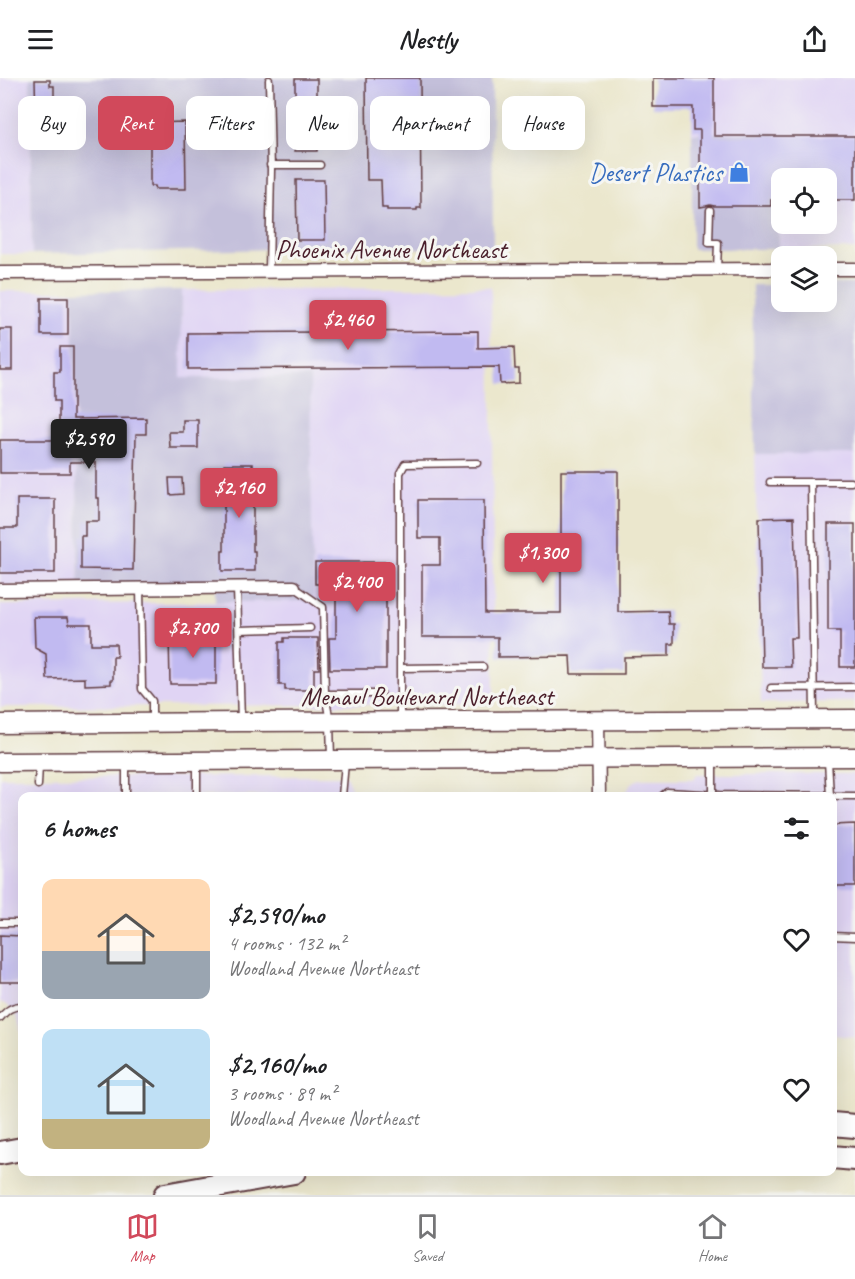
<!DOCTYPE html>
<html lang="en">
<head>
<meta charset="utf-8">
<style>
	:root { --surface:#fff; --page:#f6f6f6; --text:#202124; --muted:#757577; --line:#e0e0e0; --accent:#d1495b }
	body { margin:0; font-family:Caveat,sans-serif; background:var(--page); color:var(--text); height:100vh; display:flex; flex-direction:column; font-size:22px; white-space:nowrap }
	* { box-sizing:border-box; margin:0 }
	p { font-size:20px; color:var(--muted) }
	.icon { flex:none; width:33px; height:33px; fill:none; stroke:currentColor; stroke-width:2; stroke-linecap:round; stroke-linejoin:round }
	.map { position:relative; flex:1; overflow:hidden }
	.panel { position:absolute; left:18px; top:714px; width:819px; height:384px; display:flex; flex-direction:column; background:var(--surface); border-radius:12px; box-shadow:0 6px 24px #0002 }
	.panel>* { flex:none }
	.guide { position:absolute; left:18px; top:18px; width:819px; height:54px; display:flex; gap:12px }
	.tools { position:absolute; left:771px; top:90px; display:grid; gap:12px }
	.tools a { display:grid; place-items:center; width:66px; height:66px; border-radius:12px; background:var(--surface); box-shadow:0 6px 24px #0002; font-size:30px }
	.price { position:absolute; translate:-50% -51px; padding:0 14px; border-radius:6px; background:var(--accent); color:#fff; font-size:20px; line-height:39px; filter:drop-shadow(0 2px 3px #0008) }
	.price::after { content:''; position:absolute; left:50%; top:36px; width:18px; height:14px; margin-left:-9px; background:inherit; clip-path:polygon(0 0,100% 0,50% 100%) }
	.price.on { background:#222; color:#fff }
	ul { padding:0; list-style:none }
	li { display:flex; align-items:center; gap:18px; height:150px; padding:0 24px }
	li span { display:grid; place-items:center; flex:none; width:168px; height:120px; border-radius:12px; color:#555 }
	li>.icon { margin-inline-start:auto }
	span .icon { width:72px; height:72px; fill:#fffc; stroke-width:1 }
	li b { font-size:26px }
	h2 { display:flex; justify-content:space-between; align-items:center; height:72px; padding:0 24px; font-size:26px }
	.tag { padding:0 21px; border-radius:12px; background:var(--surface); box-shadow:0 6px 24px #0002; font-size:21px; line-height:54px }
	.tag.on { background:var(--accent); color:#fff }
	header { display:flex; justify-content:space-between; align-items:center; height:78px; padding:0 24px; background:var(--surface); font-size:27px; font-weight:700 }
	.tab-bar { display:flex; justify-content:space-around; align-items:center; height:84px; border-top:2px solid var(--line); background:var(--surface); font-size:16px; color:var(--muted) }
	.tab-bar a { display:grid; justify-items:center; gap:3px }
	.tab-bar .on { color:var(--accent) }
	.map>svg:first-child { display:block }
	.built { fill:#e0d4f4; fill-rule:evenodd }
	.industrial { fill:#c4c0db }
	.building { fill:#c1baf1 }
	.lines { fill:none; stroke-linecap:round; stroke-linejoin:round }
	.service-casing { stroke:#623d43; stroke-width:9 }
	.minor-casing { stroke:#623d43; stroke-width:15 }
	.secondary-casing { stroke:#623d43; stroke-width:21 }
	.motorway-casing { stroke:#623d43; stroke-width:26 }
	.service { stroke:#fff; stroke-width:6 }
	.minor { stroke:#fff; stroke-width:12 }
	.secondary { stroke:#fff; stroke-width:18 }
	.motorway { stroke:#fff; stroke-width:22 }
	.labels { text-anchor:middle; stroke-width:6; stroke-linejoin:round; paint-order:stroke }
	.shop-label { font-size:26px; fill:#366cbe; stroke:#f6f6f2; text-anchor:end }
	.street-label { font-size:26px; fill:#4a1f2b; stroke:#f6f6f2 }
</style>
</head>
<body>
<header><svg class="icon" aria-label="menu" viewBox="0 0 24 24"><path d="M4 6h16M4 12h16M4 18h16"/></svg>Nestly<svg class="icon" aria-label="share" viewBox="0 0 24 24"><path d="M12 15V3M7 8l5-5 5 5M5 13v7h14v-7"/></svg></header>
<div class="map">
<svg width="855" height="1117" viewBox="0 0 855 1117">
	<rect width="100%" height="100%" fill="#f6f6f2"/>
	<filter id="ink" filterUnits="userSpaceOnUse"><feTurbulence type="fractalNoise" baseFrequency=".0167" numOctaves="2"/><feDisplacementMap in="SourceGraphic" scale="12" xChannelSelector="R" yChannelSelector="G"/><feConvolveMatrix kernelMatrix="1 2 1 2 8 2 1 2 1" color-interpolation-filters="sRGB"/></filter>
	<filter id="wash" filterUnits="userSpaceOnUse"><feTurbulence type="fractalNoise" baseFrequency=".008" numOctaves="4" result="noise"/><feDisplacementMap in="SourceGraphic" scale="24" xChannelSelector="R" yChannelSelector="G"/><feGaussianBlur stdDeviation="1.35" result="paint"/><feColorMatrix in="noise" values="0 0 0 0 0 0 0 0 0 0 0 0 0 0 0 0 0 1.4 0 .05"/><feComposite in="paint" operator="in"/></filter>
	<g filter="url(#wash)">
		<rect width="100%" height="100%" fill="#ebe7cd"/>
		<path class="built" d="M0,0h30l2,176h-32z
			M692,0h163v171h-76l-3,-116h-84zM782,100h44v46h-44z
			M491,209l3,417 -494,3v-102l234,-3 -54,-224 2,-88z
			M0,213h73l6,295h-79z
			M755,376h100v248l-94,1z
			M697,696h158v263l-22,-2 -1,-239h-206v-3l4,-8 5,-4 6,-2h53z
			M346,698l7,16 4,3 4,1h-339v236h-1l-4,-17 -12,-11 -5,-2v-225z"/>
		<path class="industrial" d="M30,0h462l1,171h-212l-249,5z
			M692,55h84l3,116h-87z
			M827,206h28v170h-100l-3,-169h29l1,17h44z
			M182,212l-1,88 129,-1 3,224 -98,1v-19l-136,3 -6,-295z"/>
		<g id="blocks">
			<path class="building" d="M366,0h54l1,130h-4v2h-30v-2h-5l-1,-28h-14z
				M653,0h61v58h141v64h-29v-22h-44v22h-11v6h-57l-4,-1 -4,1 -6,1v-77h-7v-23h-40z
				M295,1h22v72h-22z
				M35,2h15v6h4v29h-4v5h-14z
				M185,44l1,67h-31l-1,-3h-4v-63z
				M296,102h28l1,60h-28z
				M41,220h27v37h-27z
				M0,251h12v41h-12z
				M478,253v17l36,-1 1,22h4v14l-19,1 -1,-17 -311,2v-36z
				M60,269h13v72l73,-1v16h-10l-3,136 -52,-1v-33h4v-15h14v-23h-3v-36h-26v11h-70v-33h59v-39h-5v-29h6z
				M183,342h15v28h-28l-1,-16h14z
				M224,386h29v87h2v20h-33v-20h2z
				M561,393h57v141l50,-1 1,13h5v20h-5v12l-45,1v17h-53l-1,-18 -72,1v-20h-76v-72h18v-27h-22v-38h66l1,113h76z
				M169,400h13l1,16 -13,1z
				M17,421h38v74h-55v-45h17z
				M794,439l3,121h-7l1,29h-29l-3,-149z
				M828,446h27v143h-15v-36h-12z
				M315,484h71v107h-56l-1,-31h7v-54h-21z
				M34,539h34l1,7h22v20h25l1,13h-4v23h-2v4l-26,1v-7l-38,1 -1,-25 -11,-6z
				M169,556h47v50h-46z
				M284,560h34l1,31h-5v21h-29v-5h-6v-43h5z
				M855,746v62h-23v-61z
				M0,857l22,1v46h-22z"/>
		</g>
	</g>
	<g filter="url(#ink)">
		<use href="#blocks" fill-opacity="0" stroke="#623d43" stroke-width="1.5"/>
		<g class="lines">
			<g class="service-casing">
				<path id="service" d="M269,2l2,90 -2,101
					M270,87h50
					M710,132l-1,33h9l-1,26
					M770,404h41
					M294,509l29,20 2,87 5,28 1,37
					M237,510l4,133
					M140,511l2,100 10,12v21
					M239,552l71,-2
					M400,590l83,-1
					M771,610l84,-1
					M325,616h56
					M814,638l-3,-234h40
					M400,640v-245l5,-9 72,-1
					M713,683v34
					M828,683l2,35
					M197,684v34
					M38,707l1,-20
					M126,718v-34
					M342,718l3,-33
					M662,718l5,-4 53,3 135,1
					M0,845h22
					M832,858l23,1
					M0,940c7,-8 12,-12 22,-12"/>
			</g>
			<g class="minor-casing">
				<path id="minor" d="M826,191h29
					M0,195l782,-4
					M0,512l294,-3
					M598,642l1,76"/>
			</g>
			<g class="secondary-casing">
				<path id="secondary" d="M0,646l241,-2 614,-3
					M0,684l855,-5"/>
			</g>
			<g class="motorway-casing">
				<path id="motorway" d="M832,1046l23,2
					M0,1075l22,-4
					M832,1079l23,2
					M165,1117l129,-23"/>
			</g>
			<use href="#service" class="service"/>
			<use href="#minor" class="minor"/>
			<use href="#secondary" class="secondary"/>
			<use href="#motorway" class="motorway"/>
		</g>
	</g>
	<defs>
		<g id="shop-bare" transform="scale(1.62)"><path d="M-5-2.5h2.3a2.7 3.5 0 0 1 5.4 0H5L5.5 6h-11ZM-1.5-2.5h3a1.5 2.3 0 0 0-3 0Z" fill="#3f7fe0" stroke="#f6f6f2" stroke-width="2.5" paint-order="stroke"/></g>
	</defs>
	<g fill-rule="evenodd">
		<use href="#shop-bare" x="739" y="94"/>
	</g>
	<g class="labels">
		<g class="shop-label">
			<text x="722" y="103">Desert Plastics</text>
		</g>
		<g class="street-label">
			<text x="391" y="180">Phoenix Avenue Northeast</text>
			<text x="427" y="627">Menaul Boulevard Northeast</text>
		</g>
	</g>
</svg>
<div class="tools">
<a><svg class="icon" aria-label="locate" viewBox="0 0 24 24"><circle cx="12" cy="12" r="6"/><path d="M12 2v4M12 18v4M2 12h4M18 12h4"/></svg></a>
<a><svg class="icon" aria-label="layers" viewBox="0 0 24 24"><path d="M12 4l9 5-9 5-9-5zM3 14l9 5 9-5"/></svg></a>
</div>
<b class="price" style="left:348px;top:273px">$2,460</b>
<b class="price on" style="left:89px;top:392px">$2,590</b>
<b class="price" style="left:239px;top:441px">$2,160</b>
<b class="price" style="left:543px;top:506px">$1,300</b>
<b class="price" style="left:357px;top:535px">$2,400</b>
<b class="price" style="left:193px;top:581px">$2,700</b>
<div class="guide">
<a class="tag">Buy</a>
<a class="tag on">Rent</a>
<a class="tag">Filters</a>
<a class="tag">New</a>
<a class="tag">Apartment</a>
<a class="tag">House</a>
</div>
<section class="panel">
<h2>6 homes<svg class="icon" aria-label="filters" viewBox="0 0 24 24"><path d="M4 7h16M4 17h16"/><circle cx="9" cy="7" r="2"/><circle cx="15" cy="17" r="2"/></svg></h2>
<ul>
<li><span style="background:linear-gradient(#ffd9b3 60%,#9aa5b1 0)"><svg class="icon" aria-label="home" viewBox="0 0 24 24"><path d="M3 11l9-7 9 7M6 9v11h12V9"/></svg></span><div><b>$2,590/mo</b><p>4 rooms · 132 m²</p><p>Woodland Avenue Northeast</p></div><svg class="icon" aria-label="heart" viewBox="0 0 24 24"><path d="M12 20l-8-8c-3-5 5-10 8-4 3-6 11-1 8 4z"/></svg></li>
<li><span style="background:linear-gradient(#bfe0f5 75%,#c2b280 0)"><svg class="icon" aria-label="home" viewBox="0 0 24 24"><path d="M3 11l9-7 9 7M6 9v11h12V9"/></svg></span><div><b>$2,160/mo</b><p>3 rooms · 89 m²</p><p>Woodland Avenue Northeast</p></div><svg class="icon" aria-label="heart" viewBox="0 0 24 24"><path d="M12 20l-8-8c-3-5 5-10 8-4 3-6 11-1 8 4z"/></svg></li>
</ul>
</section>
</div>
<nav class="tab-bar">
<a class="on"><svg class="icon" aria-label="map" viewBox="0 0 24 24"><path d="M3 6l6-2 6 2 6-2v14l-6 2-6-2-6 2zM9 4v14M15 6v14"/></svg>Map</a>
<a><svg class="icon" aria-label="saved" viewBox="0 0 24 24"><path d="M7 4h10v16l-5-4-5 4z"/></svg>Saved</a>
<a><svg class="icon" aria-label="home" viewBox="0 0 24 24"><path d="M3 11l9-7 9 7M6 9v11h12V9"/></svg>Home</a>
</nav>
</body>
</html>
